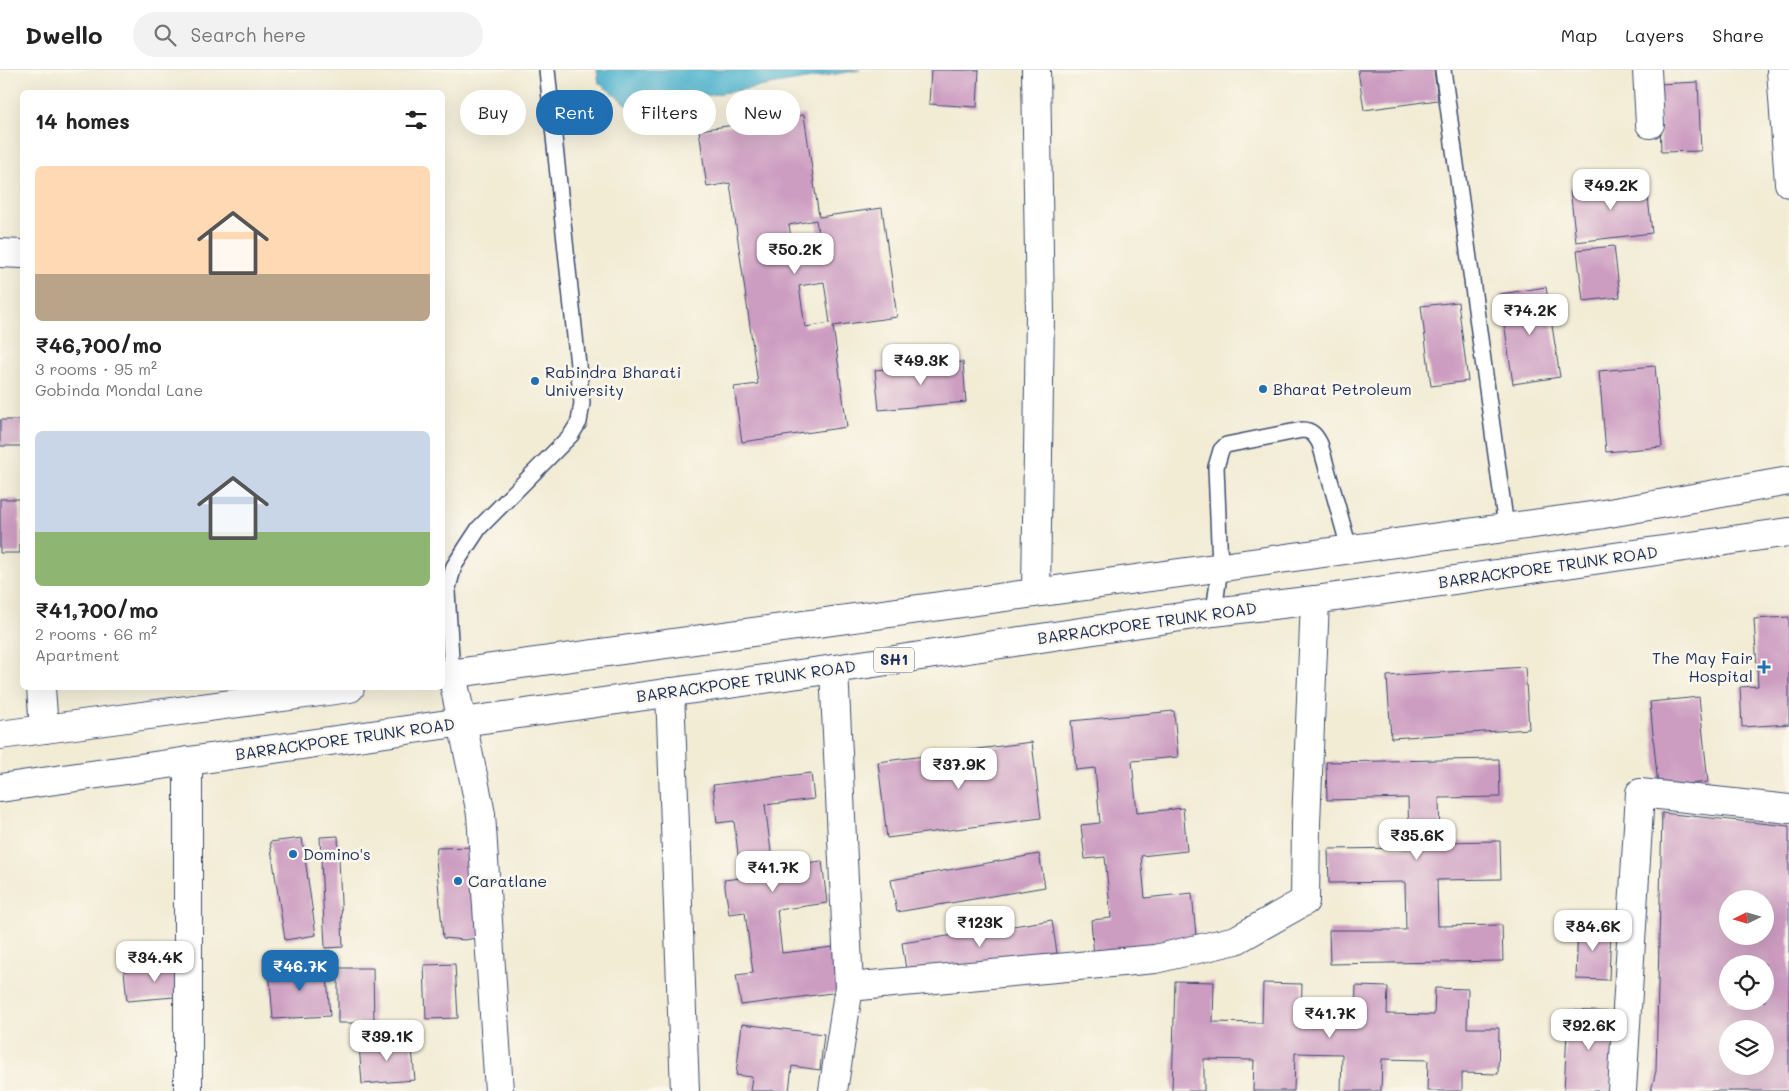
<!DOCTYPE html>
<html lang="en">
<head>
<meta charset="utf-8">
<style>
	:root { --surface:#fff; --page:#f2f2f2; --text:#222; --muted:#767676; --line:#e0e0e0; --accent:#1f6fb2 }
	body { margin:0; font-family:Mali,sans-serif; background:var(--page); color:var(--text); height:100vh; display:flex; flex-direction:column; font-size:19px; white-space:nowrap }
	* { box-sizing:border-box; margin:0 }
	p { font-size:16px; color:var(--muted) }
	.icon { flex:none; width:28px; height:28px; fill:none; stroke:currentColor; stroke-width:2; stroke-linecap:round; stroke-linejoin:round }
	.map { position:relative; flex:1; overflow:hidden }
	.details { position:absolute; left:20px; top:20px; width:425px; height:600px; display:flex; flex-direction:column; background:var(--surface); border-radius:8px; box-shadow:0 5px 20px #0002 }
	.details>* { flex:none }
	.top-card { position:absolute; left:460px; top:20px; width:475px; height:45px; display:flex; gap:10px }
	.needle { width:32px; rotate:265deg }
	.controls { position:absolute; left:1719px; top:820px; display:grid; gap:10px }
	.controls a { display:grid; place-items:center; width:55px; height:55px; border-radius:50%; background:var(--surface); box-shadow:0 5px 20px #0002; font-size:25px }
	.price { position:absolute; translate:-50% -42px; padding:0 11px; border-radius:10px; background:#fff; color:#222; font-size:16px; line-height:32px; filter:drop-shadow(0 1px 2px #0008) }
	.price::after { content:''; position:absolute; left:50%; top:30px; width:15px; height:11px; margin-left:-8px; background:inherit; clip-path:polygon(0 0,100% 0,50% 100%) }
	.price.current { background:var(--accent); color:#fff }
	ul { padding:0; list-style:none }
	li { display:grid; align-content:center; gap:10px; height:265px; padding:0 15px }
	li span { display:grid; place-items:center; height:155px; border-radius:8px; color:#555 }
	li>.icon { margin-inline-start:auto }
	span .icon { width:90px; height:90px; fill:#fffc; stroke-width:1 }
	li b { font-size:21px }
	h2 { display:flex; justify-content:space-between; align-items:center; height:60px; padding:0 15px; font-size:21px }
	.chip { padding:0 18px; border-radius:22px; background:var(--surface); box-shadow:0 5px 20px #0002; font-size:18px; line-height:45px }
	.chip.current { background:var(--accent); color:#fff }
	header { display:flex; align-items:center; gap:30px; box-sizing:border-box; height:70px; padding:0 25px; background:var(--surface); border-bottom:1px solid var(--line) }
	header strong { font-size:24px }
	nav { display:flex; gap:28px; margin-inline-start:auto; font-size:18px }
	.search { width:350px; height:45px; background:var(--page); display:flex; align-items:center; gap:12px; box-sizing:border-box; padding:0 18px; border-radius:28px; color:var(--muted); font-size:19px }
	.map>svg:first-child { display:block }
	.water { fill:#4fb4ce; stroke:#357296 }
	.building { fill:#cc9cc1; fill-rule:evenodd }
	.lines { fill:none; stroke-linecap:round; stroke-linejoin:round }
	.lane-casing { stroke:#3b4b70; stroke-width:18 }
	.street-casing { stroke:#3b4b70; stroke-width:30 }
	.secondary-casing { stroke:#3b4b70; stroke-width:30 }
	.primary-casing { stroke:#3b4b70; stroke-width:30 }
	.lane { stroke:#fff; stroke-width:15 }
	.street { stroke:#fff; stroke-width:28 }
	.secondary { stroke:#fff; stroke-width:28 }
	.primary { stroke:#fff; stroke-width:28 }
	.poi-dot { fill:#1f6fb2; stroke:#fbf7ec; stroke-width:2 }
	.labels { text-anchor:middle; stroke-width:5; stroke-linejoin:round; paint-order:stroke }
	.shield { fill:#fbf7ec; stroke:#5e6b89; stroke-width:1 }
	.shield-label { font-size:15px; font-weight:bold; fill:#1b2f5e }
	.poi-label { font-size:16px; fill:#1b2f5e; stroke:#fbf7ec; text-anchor:start }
	.street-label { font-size:16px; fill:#1b2f5e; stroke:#fbf7ec }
</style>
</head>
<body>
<header>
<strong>Dwello</strong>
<div class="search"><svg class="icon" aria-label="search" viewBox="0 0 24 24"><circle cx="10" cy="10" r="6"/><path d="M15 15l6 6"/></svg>Search here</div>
<nav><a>Map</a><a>Layers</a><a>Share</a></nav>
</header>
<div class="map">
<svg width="1789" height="1021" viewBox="0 0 1789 1021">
	<rect width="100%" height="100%" fill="#fbf7ec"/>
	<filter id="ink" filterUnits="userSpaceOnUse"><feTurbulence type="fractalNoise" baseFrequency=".02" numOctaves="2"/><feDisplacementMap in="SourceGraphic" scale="10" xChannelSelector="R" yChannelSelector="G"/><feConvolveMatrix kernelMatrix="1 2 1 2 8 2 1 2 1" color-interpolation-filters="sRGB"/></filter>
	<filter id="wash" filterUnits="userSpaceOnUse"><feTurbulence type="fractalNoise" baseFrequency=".0096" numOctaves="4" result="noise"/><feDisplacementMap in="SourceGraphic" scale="20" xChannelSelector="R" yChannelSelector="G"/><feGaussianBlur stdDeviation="1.12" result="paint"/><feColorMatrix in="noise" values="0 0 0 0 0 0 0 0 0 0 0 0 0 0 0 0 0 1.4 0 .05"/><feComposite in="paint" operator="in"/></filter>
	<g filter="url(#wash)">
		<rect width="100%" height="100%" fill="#f2ecd5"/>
		<path class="water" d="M597,0h263l-228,38 -33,-25z"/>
		<g id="blocks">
			<path class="building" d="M931,0h48l-2,37 -48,-3z
				M1358,0h76l4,30 -74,10z
				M1698,12l3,69 -40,1 -2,-68z
				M804,45l15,102 63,-9 15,109 -64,9 14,101 -105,15 -8,-55 24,-3 -28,-201 -23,4 -8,-57zM816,150l7,38 -28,5 -6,-38zM824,212l6,41 -25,4 -6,-41z
				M1646,110l6,53 -76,9 -6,-53z
				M1614,176l6,51 -37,4 -6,-51z
				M1546,217l14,90 -47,7 -13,-90z
				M1458,232l10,79 -37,5 -10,-80z
				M963,292l3,40 -87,8 -4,-40z
				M1655,296l7,81 -56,5 -7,-81z
				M0,350h22v26h-22z
				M0,429h19l1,54h-20z
				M1789,547v107l-47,3 -2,-40 18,-1 -4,-67z
				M1525,597l4,62 -138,9 -4,-62z
				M1699,627l9,85 -50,5 -8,-85z
				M1174,641l4,46 -46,4 5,52 46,-5 4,43 -46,5 4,42 47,-5 5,53 -103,10 -3,-36 20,-2 -6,-61 -20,2 -4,-34 19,-2 -5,-55 -19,2 -5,-49z
				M1032,672l9,76 -154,20 -9,-76z
				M1499,689l1,38 -61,1 1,44 60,-1 1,38 -64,1 1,46 64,-1 1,36 -173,3 -1,-34h77l-1,-48 -76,1 -1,-34 81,-1 -1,-50 -81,2 -1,-38z
				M811,703l3,26 -49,6 8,62 49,-6 5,42 -50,7 5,43 51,-6 6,45 -98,13 -5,-30 17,-2 -8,-61 -16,2 -5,-34 17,-2 -7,-57 -17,2 -4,-38z
				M1662,743l127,13v265h-138l5,-20zM1728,829h37v37h-37zM1728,894h37v37h-37zM1728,959h37v37h-37z
				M338,766l5,111 -18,1 -5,-111z
				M302,768l14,97 -31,5 -15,-98z
				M474,777l7,90 -16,3 -22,-2 -7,-79 1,-11z
				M1039,784l6,33 -148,25 -6,-32z
				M1052,850l5,33 -150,23 -5,-33z
				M1578,854l33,2 -2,54 -33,-1z
				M326,894l4,52 -57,3 -4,-51z
				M455,894l3,54 -32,1 -2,-54z
				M183,896l3,30 -59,5 -3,-30z
				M338,898h35l1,55h-36z
				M1175,911l39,1 -1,40 49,1 1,-40 39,1 -1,33 54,2 1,-33 32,1 -1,27 47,1 1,-27 33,1 -1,39h32l-1,46 -36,-1v18h-35l1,-31 -46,-1 -1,32h-40l1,-37 -47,-1 -1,38h-41l1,-31 -50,-1v32h-32z
				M1568,940l47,2 -4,79h-47z
				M742,954l82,10 -4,36 -28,-4 -3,25h-39l2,-14 -16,-2z
				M411,969l4,41 -53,4 -3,-40z"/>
		</g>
	</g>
	<g filter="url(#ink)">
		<use href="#blocks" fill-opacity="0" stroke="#3b4b70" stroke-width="1"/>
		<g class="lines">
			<g class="lane-casing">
				<path id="lane" d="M1443,0l63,457
					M1214,542l6,-45 -4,-100 5,-17 5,-5 76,-15c10,0 14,6 18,14l29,104
					M452,604l-5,-83 7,-25 25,-38 92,-93 8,-13 3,-19 -35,-333"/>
			</g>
			<g class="street-casing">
				<path id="street" d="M1647,0l3,54
					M1781,0l8,113
					M0,183l22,1
					M452,604l29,140 18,277
					M41,618l3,41
					M670,622l15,399
					M849,917l306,-28 81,-19 69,-39 1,-77 9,-224
					M188,1021v-330
					M833,1021l16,-104 -15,-318
					M1622,1021l18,-298 149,16"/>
			</g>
			<g class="secondary-casing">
				<path id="secondary" d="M1036,0l4,244 -4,278"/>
			</g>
			<g class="primary-casing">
				<path id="primary" d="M442,605l1156,-160 191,-34
					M0,665l350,-47
					M0,718l834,-119 380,-57 101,-12 474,-68"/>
			</g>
			<use href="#lane" class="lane"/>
			<use href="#street" class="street"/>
			<use href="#secondary" class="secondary"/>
			<use href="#primary" class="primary"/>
		</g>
	</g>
	<g class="poi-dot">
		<circle cx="535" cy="311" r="5"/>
		<circle cx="1263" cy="319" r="5"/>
		<path d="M1761.5 589.5h5v5h5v5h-5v5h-5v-5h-5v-5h5z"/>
		<circle cx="293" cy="784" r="5"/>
		<circle cx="458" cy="811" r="5"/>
	</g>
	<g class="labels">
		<rect class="shield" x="874" y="577.5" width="40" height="25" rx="4"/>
		<g class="shield-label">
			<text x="894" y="595">SH1</text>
		</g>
		<g class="poi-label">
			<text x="545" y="308">Rabindra Bharati<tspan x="545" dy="18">University</tspan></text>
			<text x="1273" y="325">Bharat Petroleum</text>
			<text x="1753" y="594" text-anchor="end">The May Fair<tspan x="1753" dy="18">Hospital</tspan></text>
			<text x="303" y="790">Domino's</text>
			<text x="468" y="817">Caratlane</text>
		</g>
		<g class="street-label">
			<text transform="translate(1548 497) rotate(-8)" y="6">BARRACKPORE TRUNK ROAD</text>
			<text transform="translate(1147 553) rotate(-8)" y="6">BARRACKPORE TRUNK ROAD</text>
			<text transform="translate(746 611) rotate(-8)" y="6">BARRACKPORE TRUNK ROAD</text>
			<text transform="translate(345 669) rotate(-8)" y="6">BARRACKPORE TRUNK ROAD</text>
		</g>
	</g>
</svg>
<div class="controls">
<a><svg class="needle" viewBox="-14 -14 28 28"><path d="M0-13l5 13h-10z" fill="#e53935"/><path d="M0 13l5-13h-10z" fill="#767676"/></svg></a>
<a><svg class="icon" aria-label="locate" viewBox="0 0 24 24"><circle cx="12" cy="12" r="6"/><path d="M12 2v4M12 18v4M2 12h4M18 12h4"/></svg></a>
<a><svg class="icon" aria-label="layers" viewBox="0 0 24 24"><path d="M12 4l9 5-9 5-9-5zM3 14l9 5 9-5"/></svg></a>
</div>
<b class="price" style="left:1611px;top:141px">₹49.2K</b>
<b class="price" style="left:795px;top:205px">₹50.2K</b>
<b class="price" style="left:1530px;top:266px">₹74.2K</b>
<b class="price" style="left:921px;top:316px">₹49.3K</b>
<b class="price" style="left:959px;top:720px">₹37.9K</b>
<b class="price" style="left:1417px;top:791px">₹35.6K</b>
<b class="price" style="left:773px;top:823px">₹41.7K</b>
<b class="price" style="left:980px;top:878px">₹123K</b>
<b class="price" style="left:1593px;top:882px">₹84.6K</b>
<b class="price" style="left:155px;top:913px">₹34.4K</b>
<b class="price current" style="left:300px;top:922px">₹46.7K</b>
<b class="price" style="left:1330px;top:969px">₹41.7K</b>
<b class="price" style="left:1589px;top:981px">₹92.6K</b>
<b class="price" style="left:387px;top:992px">₹39.1K</b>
<div class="top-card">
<a class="chip">Buy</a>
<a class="chip current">Rent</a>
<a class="chip">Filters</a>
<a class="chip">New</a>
</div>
<section class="details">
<h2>14 homes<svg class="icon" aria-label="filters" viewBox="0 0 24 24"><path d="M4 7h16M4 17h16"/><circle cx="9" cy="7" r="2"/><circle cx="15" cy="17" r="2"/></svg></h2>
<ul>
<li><span style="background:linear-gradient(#ffd9b3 70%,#b9a48a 0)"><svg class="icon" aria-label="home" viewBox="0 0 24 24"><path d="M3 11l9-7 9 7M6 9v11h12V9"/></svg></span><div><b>₹46,700/mo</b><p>3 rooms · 95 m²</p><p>Gobinda Mondal Lane</p></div></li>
<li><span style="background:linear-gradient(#c9d6e8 65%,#8fb573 0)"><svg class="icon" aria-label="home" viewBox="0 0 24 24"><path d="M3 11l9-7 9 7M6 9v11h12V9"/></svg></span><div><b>₹41,700/mo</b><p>2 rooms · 66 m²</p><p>Apartment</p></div></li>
</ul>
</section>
</div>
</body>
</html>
